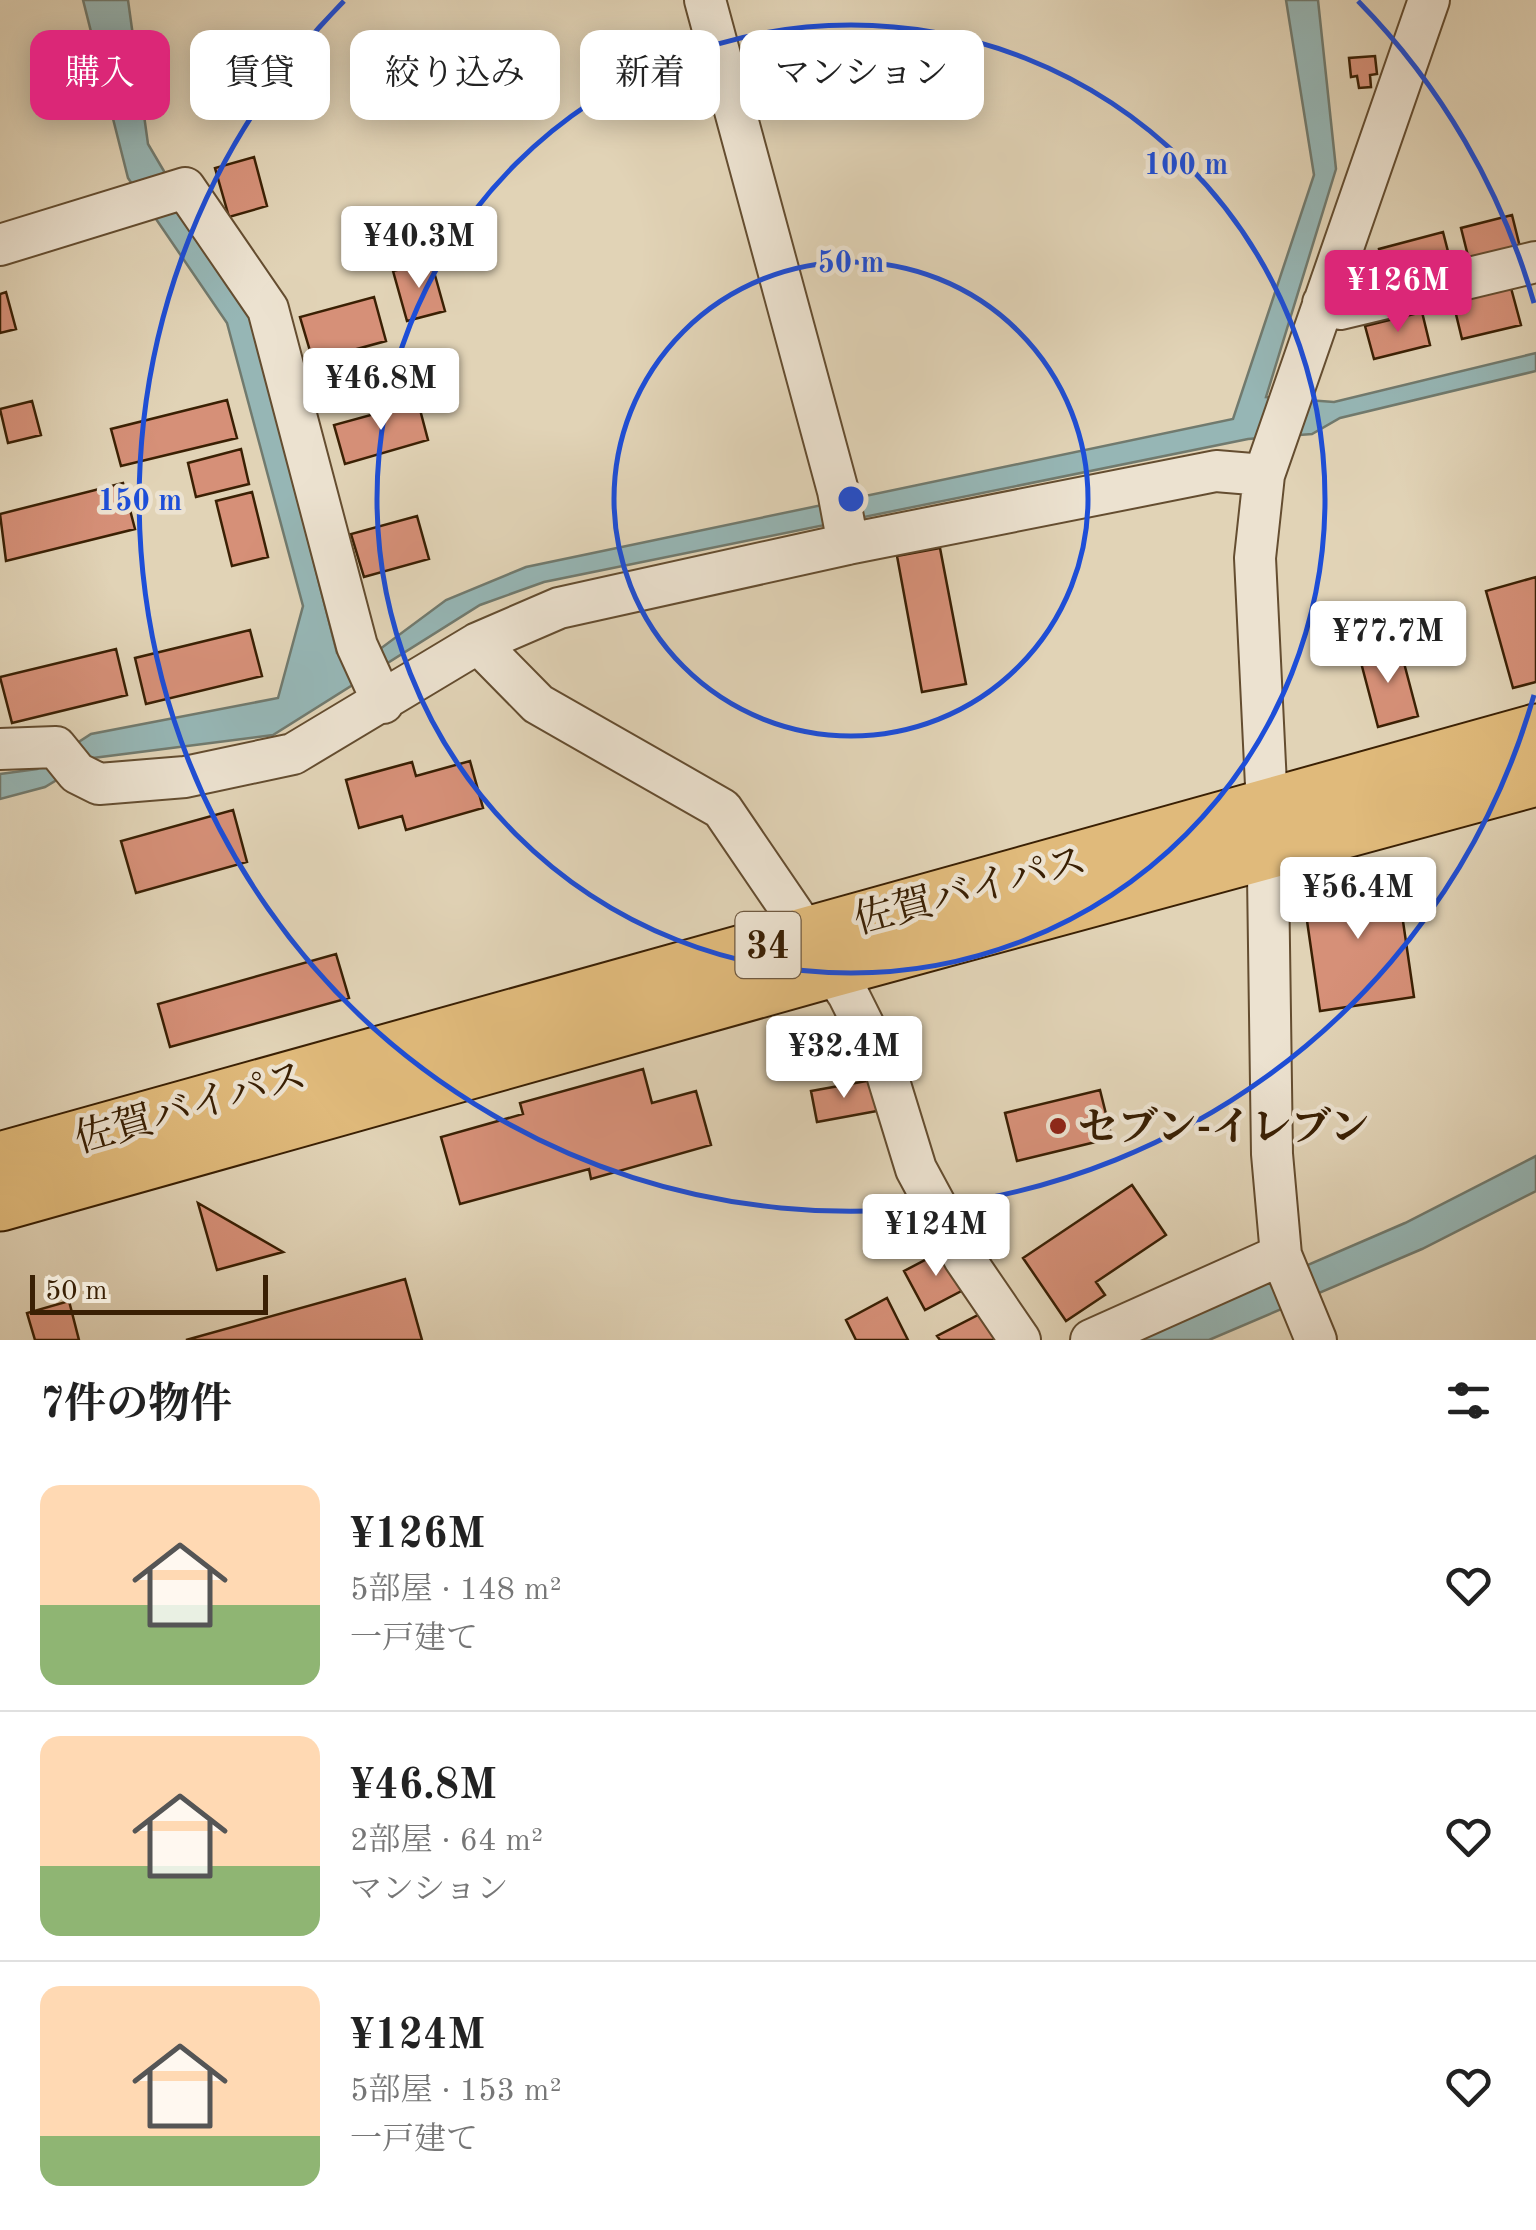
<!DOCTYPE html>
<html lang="ja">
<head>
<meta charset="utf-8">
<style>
	:root { --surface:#fff; --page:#f2f2f2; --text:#222; --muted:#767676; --line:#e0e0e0; --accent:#db2777 }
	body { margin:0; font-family:"Old Standard TT","Noto Serif JP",serif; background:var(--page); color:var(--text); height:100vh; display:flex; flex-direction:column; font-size:38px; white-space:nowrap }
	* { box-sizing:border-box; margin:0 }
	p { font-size:32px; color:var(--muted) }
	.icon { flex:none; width:55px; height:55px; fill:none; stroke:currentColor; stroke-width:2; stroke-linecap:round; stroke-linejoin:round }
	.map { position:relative; height:1340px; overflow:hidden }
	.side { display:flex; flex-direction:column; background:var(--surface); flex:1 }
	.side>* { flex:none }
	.guide { position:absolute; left:30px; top:30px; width:1000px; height:90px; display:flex; gap:20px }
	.scale { position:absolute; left:30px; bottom:25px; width:238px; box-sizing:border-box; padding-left:10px; border:5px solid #3a2004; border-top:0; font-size:28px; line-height:35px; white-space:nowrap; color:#3a2004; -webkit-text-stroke:8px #ece2d0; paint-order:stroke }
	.price { position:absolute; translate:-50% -85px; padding:0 22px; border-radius:10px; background:#fff; color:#222; font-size:32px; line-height:65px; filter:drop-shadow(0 2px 5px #0008) }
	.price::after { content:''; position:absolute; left:50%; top:60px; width:30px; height:22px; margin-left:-15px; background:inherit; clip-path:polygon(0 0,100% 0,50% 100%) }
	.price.selected { background:var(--accent); color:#fff }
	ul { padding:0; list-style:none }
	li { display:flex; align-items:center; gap:30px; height:250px; padding:0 40px }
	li+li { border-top:2px solid var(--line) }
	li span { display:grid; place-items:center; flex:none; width:280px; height:200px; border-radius:20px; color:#555 }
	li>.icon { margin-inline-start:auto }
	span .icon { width:120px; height:120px; fill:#fffc; stroke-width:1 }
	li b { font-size:42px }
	h2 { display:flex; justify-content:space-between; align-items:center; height:120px; padding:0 40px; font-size:42px }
	.tag { padding:0 35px; border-radius:20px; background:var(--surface); box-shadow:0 5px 25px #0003; font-size:35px; line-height:90px }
	.tag.selected { background:var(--accent); color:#fff }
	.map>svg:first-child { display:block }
	.water { fill:#96b6b5; stroke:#717a6e; stroke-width:2.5 }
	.building { fill:#d69078; stroke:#3a2004; stroke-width:2.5 }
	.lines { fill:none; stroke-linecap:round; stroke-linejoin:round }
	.minor-casing { stroke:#644d30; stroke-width:44 }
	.highway-casing { stroke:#3a2004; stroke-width:59 }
	.minor { stroke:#ece2d0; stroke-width:40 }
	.highway { stroke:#e0ba7b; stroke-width:55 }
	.ring { fill:none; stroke:#1d4ed8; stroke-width:5 }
	.poi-dot { fill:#8f2418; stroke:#ece2d0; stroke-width:4 }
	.labels { text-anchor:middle; stroke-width:9; stroke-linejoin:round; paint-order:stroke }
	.shield { fill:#ece2d0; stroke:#6f5a41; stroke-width:2.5 }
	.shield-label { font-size:38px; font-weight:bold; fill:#3a2004 }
	.street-label { font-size:40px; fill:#3a2004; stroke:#ece2d0 }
	.poi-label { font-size:40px; font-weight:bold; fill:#3a2004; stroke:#ece2d0; text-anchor:start }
	.centre { fill:#1d4ed8; stroke:#ece2d0; stroke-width:5 }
	.ring-label { font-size:30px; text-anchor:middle; font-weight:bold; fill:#1d4ed8; stroke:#ece2d0; stroke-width:9; stroke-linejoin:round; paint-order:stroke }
</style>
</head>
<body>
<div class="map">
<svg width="1536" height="1340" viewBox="0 0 1536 1340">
	<rect width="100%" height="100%" fill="#e1d3b6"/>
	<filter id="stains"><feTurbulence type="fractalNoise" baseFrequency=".002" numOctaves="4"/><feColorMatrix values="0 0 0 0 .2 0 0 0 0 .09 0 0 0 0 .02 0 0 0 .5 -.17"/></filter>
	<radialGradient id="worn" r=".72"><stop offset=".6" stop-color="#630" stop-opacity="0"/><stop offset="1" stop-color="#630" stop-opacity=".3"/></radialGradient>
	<path class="water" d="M83,0h45l20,144 104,177 85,332 16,10 19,-8 74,-55 80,-33 707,-148 81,-244 -28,-175h32l18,169 -70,228 68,5 202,-49v18l-196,47 -28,16 -64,5 -704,143 -64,23 -207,130 -180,23 -48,29 -45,12v-25l37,-5 54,-35 187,-36 25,-92 -76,-283 -99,-145z
		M1536,1156v35l-114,58 -213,91h-75l271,-117z"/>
	<path class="building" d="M1375,56l2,18 -7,1 1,12 -12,1 -2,-12 -6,1 -2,-19z
		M254,157l13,49 -38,11 -14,-49z
		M1512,215l8,32 -51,13 -8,-32z
		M1443,232l9,35 -65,17 -8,-35z
		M431,261l14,50 -38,10 -14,-50z
		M1511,288l10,37 -59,14 -9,-37z
		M6,292l10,37 -16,4v-39z
		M374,297l12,44 -73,20 -13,-44z
		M1422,312l8,33 -56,14 -9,-33z
		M227,400l10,38 -116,28 -10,-37z
		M32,401l9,34 -33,8 -8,-34z
		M418,402l10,38 -83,24 -11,-39z
		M241,449l8,35 -53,13 -8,-34z
		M123,483l12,46 -129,32 -6,-47z
		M252,492l16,65 -36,9 -16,-65z
		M417,516l12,43 -65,18 -13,-43z
		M940,548l26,136 -44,8 -25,-136z
		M1536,577v105l-23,6 -27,-97z
		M250,630l12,46 -116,28 -11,-46z
		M1399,644l19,72 -40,11 -19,-72z
		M116,649l11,46 -115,28 -12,-46z
		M470,761l13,47 -77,22 -4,-14 -43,12 -13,-48 66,-18 4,14z
		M233,810l14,52 -111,31 -15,-52z
		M1396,873l18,124 -94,14 -18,-125z
		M336,954l13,44 -179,49 -12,-43z
		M643,1069l9,34 44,-12 15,54 -120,34 -2,-10 -129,35 -19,-67 82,-23 -3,-11z
		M872,1080l5,31 -60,11 -6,-31z
		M1100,1090l12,48 -95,23 -12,-48z
		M1132,1185l34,50 -70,47 9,13 -39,26 -43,-63z
		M198,1203l85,49 -66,18z
		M948,1248l21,39 -44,23 -21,-39z
		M405,1279l17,61h-236z
		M887,1298l21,42h-52l-10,-20z
		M69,1301l10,39h-44l-8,-27z
		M982,1313l13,27h-55l-3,-4z"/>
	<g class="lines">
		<g class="minor-casing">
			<path id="minor" d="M705,0l133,491 10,53
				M0,245l185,-57 83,121 89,337 26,57
				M1323,303l17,6 196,-47
				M478,643l60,61 184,105 126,185 37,74 31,101 48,89 56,82
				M0,749l56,-2 21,26 22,11 86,-7 108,-23 185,-111 81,-35 289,-64 368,-73 48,4
				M1091,1340l190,-85
				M1316,1340l-35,-85 -9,-101 -5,-348 -12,-248 9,-83 165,-475"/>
		</g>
		<g class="highway-casing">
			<path id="highway" d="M0,1160l1536,-428
				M0,1203l829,-233 707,-192"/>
		</g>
		<use href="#minor" class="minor"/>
		<use href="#highway" class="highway"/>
	</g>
	<g class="ring">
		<circle cx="851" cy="499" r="237"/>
		<circle cx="851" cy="499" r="474"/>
		<path d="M1534 695A711 711 0 1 1 344 1M1358 1A711 711 0 0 1 1534 303"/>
	</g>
	<circle class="poi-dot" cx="1058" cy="1126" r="10"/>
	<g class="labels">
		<rect class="shield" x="735.5" y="912" width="65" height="66" rx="8"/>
		<g class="shield-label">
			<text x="768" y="958">34</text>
		</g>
		<g class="street-label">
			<text transform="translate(970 889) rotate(-15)" y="14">佐賀バイパス</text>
			<text transform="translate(190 1106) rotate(-16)" y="14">佐賀バイパス</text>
		</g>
		<g class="poi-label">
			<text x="1078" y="1140">セブン-イレブン</text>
		</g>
	</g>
	<circle cx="851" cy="499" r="15" class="centre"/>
	<g class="ring-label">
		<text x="1186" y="174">100 m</text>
		<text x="851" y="272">50 m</text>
		<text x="140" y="510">150 m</text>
	</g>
	<rect width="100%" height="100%" filter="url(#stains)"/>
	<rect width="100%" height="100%" fill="url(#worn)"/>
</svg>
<div class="scale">50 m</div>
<b class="price" style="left:419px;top:291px">¥40.3M</b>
<b class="price selected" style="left:1398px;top:335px">¥126M</b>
<b class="price" style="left:381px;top:433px">¥46.8M</b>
<b class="price" style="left:1388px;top:686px">¥77.7M</b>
<b class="price" style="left:1358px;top:942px">¥56.4M</b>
<b class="price" style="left:844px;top:1101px">¥32.4M</b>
<b class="price" style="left:936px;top:1279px">¥124M</b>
<div class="guide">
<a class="tag selected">購入</a>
<a class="tag">賃貸</a>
<a class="tag">絞り込み</a>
<a class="tag">新着</a>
<a class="tag">マンション</a>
</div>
</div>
<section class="side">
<h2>7件の物件<svg class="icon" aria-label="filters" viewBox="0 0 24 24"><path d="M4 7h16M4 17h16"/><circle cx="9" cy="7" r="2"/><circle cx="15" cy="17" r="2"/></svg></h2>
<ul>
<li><span style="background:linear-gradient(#ffd9b3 60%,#8fb573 0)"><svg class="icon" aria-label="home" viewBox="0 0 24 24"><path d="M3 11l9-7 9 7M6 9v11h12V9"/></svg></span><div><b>¥126M</b><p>5部屋 · 148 m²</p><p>一戸建て</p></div><svg class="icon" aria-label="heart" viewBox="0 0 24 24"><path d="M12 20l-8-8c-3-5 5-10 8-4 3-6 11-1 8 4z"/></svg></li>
<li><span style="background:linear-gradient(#ffd9b3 65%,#8fb573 0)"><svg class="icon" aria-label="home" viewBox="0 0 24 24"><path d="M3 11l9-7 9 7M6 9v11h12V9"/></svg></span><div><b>¥46.8M</b><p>2部屋 · 64 m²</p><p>マンション</p></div><svg class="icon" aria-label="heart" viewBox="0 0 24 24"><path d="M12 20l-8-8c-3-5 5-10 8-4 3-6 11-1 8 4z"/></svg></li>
<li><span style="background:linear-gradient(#ffd9b3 75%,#8fb573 0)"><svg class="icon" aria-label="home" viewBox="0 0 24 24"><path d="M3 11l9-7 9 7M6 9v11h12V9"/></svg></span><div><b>¥124M</b><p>5部屋 · 153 m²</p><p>一戸建て</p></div><svg class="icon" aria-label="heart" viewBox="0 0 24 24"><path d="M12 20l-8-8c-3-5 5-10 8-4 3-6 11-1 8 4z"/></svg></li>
</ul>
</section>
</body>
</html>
